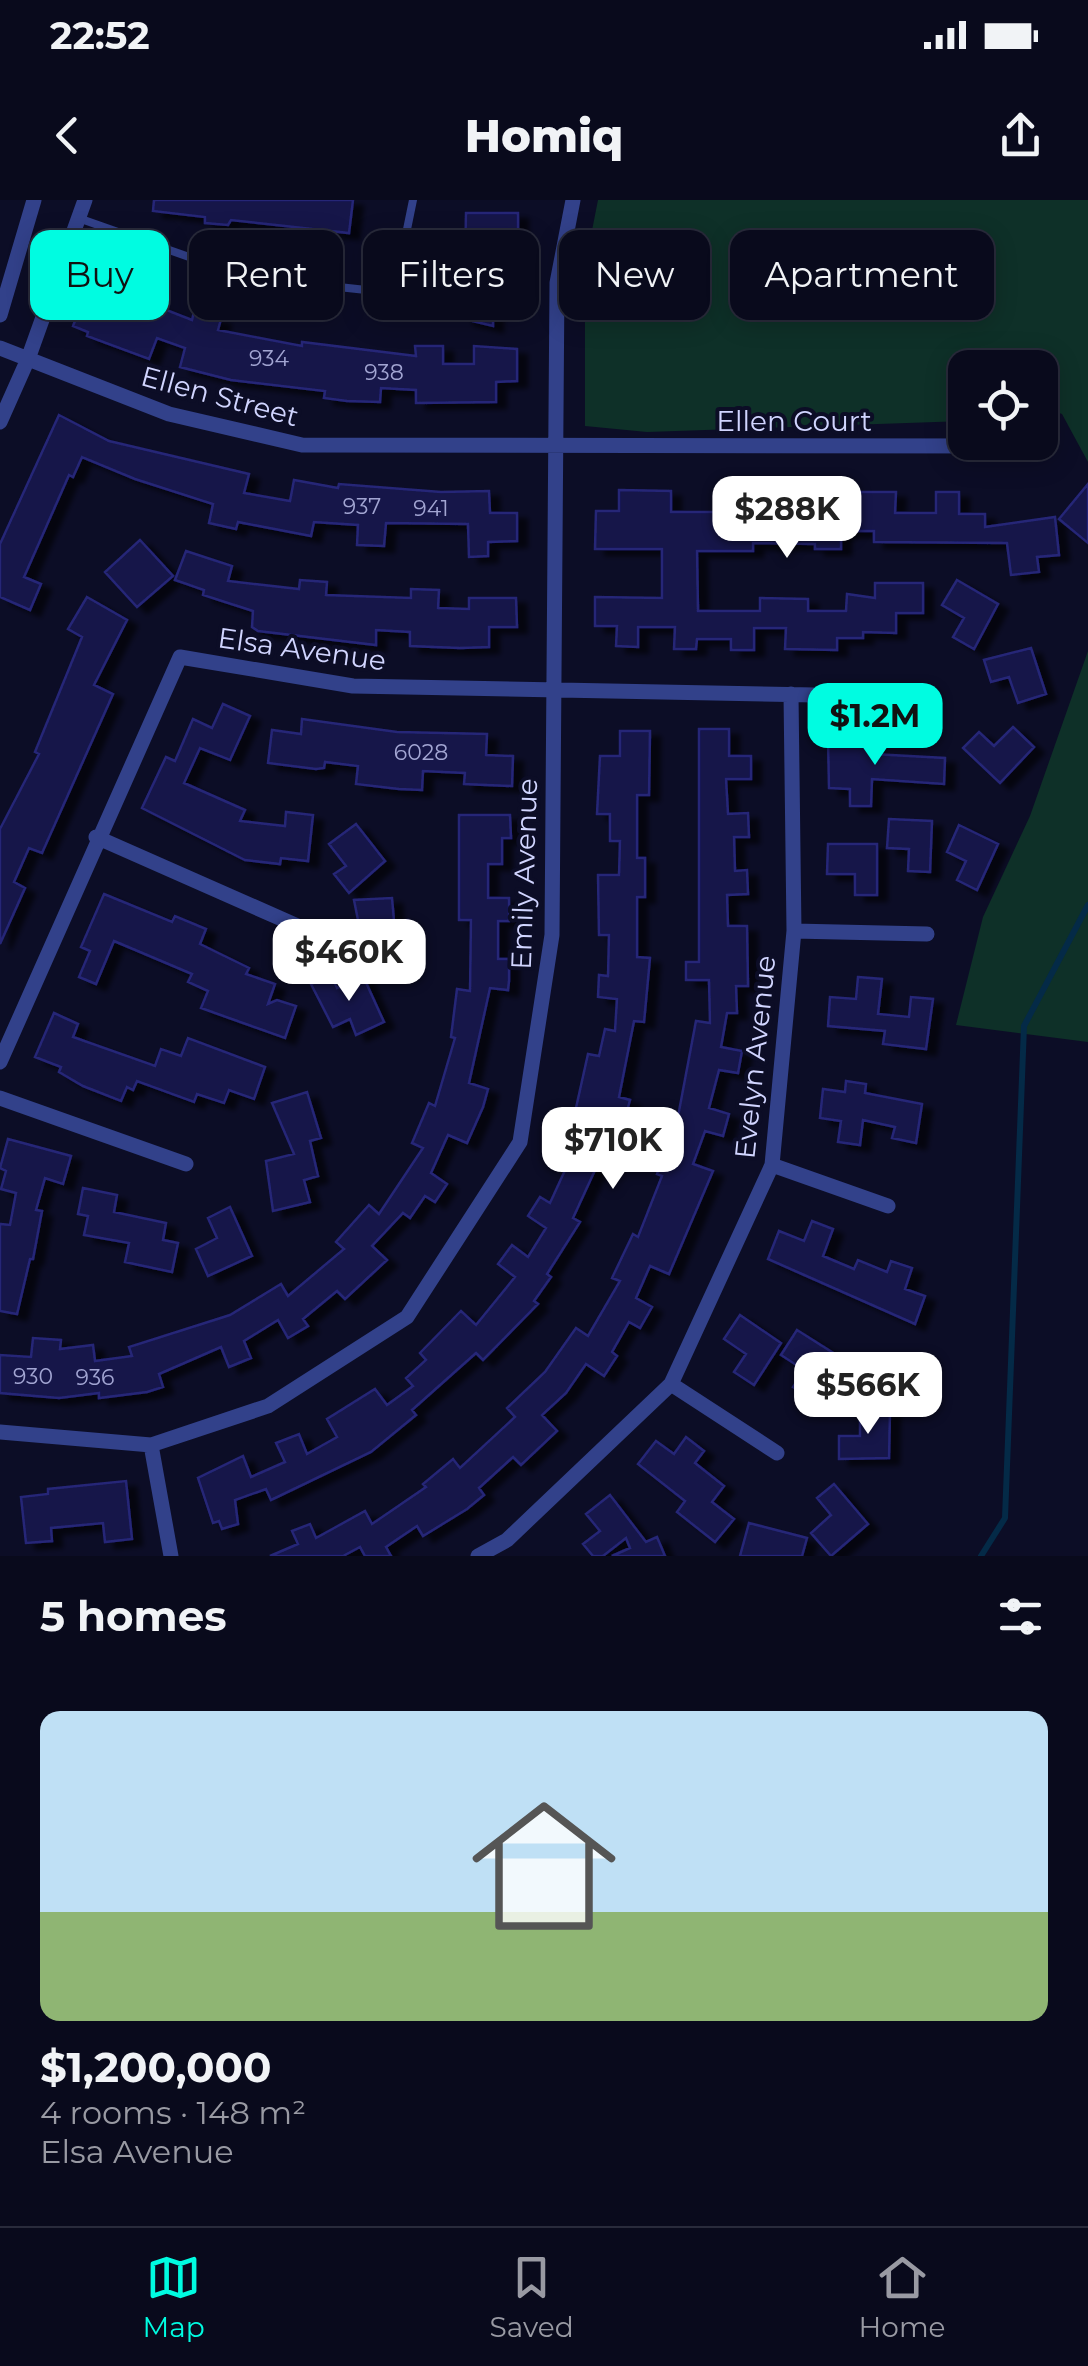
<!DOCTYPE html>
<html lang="en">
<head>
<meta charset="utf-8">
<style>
	:root { --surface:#090a1c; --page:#121325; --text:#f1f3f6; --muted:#999aa3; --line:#292b3b; --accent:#00fce1 }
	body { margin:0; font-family:Montserrat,sans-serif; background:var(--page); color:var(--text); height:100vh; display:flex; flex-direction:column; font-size:38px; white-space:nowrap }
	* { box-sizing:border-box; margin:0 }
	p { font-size:32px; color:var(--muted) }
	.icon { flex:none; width:55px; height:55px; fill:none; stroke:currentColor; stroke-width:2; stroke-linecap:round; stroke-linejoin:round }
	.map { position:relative; height:1356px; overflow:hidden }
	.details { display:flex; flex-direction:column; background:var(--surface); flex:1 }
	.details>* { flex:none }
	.guide { position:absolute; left:30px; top:30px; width:1030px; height:90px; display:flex; gap:20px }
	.buttons { position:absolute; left:948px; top:150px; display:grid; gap:20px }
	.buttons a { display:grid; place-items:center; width:110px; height:110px; border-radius:20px; background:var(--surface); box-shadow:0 5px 25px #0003,0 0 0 2px var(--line); font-size:50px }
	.price { position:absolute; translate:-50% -85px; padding:0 22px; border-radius:20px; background:#fff; color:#222; font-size:32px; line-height:65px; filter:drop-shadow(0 2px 5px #0008) }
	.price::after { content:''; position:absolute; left:50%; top:60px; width:30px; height:22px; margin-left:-15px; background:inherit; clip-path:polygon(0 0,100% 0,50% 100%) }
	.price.selected { background:var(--accent); color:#111 }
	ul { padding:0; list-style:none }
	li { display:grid; align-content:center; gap:20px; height:530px; padding:0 40px }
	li+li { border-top:2px solid var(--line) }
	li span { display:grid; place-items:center; height:310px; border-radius:20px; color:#555 }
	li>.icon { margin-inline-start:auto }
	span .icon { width:180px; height:180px; fill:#fffc; stroke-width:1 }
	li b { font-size:42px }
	h2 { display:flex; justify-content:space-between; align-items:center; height:120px; padding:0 40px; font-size:42px }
	.tag { padding:0 35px; border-radius:20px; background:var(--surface); box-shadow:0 5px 25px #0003,0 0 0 2px var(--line); font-size:35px; line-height:90px }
	.tag.selected { background:var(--accent); color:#111 }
	.status { display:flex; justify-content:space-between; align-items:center; height:70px; padding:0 50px; background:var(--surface); direction:ltr }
	.status svg { height:28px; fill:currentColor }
	header { display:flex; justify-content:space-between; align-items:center; height:130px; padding:0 40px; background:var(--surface); font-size:45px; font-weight:800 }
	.tab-bar { display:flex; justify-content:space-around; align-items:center; height:140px; border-top:2px solid var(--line); background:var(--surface); font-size:28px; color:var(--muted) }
	.tab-bar a { display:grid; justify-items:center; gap:5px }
	.tab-bar .selected { color:var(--accent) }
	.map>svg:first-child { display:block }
	.green { fill:#0e3028 }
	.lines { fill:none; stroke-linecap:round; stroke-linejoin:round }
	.stream { stroke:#042a47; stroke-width:6 }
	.building { fill:#161649; stroke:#252677; stroke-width:2.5; filter:url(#shadow) }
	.lane { stroke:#32418a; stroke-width:8 }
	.street { stroke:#32418a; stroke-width:15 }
	.labels { text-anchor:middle; stroke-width:8; stroke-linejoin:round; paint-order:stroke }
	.number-label { font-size:22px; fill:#a2a5d2 }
	.street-label { font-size:28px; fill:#d1d5ff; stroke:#0c0d26 }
</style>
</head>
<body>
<div class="status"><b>22:52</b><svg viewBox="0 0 49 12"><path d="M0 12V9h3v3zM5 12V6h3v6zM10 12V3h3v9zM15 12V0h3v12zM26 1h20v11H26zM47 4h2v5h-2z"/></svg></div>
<header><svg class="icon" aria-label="back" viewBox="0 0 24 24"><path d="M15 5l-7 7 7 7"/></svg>Homiq<svg class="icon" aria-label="share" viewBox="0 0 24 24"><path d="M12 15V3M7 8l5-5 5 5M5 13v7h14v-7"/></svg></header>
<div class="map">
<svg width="1088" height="1356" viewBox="0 0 1088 1356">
	<defs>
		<filter id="shadow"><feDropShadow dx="10" dy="6" stdDeviation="2.5" flood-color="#0009"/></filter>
	</defs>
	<rect width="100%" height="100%" fill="#0c0d26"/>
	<path class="green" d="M598,0h490v262l-26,-48 -22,-8v-38h-75v53l-318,11 -62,-6v-160z
		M1088,451v391l-132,-17 27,-108 47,-101z"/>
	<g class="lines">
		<path class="stream" d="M981,1356l24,-38 19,-492 64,-121"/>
	</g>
	<path class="building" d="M154,0h199l-4,33 -118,-13 -3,5 -23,-2v-6l-52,-6z
		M466,13h52v23h-23v41l19,-1v22h-21v28l-29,-7z
		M88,87l50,19 3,-6 51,20 2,-8 27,7 -3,11 84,16v-4l114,14 -1,-10h28v18h31v-18l43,3v32l-21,1v20l-80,1v-13l-35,-2 -1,14 -33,-1 -23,-3 1,-7 -94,-11 -51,-13 5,-19 -28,-10 -8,21 -62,-23 1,-4 -15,-6z
		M59,215l50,26 140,33 -5,19 46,8 4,-21 44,8 1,-4 102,8 48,-1 1,22h27v28l-29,1v14l-19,1 -1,-33 -82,-1 -2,23 -27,-1 1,-20 -44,-3 -3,14 -73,-14 -2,7 -27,-6 4,-19 -78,-25 -53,-22 -9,20 -4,-2 -45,102 17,7 -11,26 -30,-13v-53z
		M1088,284v59l-29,-24z
		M619,290l52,1v21h53v-20h58v23h33v-23h81l-1,21h41v-21h23v22h26v13l70,-10 4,38 -22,2 2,15 -28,3 -4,-32 -133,-1v-11h-33v18h-26v-5l-62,-1v8h-56l1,60h62v-13l48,1v12h38l1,-17 28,4v-15h48v30h-27v20l-33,-1v6h-26v12l-52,-1 1,-21h-32v22h-23v-11h-34l-1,10h-22l1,-22h-37v20l-22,-1 1,-20h-22v-29l67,1v-49h-67l1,-38h23z
		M140,340l33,36 -36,31 -32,-35z
		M186,351l46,15 -4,15 71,8 1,-9 27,2 -1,13 85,3v-9l28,1 -1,18 31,1v-11h47l1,29h-28v20l-29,1 -50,-2v-14l-34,-2v15l-118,-14 -6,-4 1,-16 -50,-16 1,-5 -29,-10z
		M957,380l41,24 -24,45 -21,-12 11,-19 -22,-13z
		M87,397l40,23 -33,65 19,9 -71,159 -13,-5 -15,34 11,6 -25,56v-115l39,-75 -4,-2 47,-115 -14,-8z
		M1031,448l15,46 -28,9 -9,-26 -18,5 -7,-22z
		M223,504l27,12 -20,44 -30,-12 -16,35 61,27 -5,11 45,5 1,-14 27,3 -5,46 -27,-3 -1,6 -35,-4 -103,-52 24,-51 9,4 18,-42 19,9z
		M302,519l95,13 90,2 -1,21 27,1 -1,30 -48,-2 1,-11 -42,-2 -1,19 -23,-1 -43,-5 2,-18 -33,-4 -1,6 -8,1 -48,-6 4,-33 29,4z
		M1013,527l21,20 -34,36 -37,-35 16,-16 15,14z
		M699,529h30v27h22v23h-25l2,35 20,-1 1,24h-15l1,34 12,-1 1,24 -21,1 1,31h19l1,60h-12l1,27h-10l-6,34 21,4 -4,22 -19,-3 -10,38 20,6 -6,22 -18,-5 -12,33 20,7 -44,103 -19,-8 -14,32 16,9 -12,21 -11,-6 -17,30 5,4 -13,20 -18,-12 -20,29 -24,22 15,16 -36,34 -8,-8 -34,31 5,7 -17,14 -44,27 -6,-10 -31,21 5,9h-26l-5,-9 -17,9h-73l28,-12 -6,-13 18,-7 6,14 49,-27 7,13 54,-37 -3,-3 30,-25 7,9 55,-51 -8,-9 38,-36 31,-44 12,8 32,-55 -8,-3 21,-44 5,3 24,-61 -5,-2 20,-52 19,-101 14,2 -1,-43h-23v-18h13z
		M620,531h30l-1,64h-12v63h8v39h-8v60l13,1 -6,64 -10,-1 -15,76 11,3 -13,47 -10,-3 -34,74 7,4 -33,52 4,3 -17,24 4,3 -55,56 -7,-7 -64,57 4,5 -45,37 -100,48 -5,-11 -31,11 3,24 -16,5 -3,-8 -6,2 -15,-45 45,-22 8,21 34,-15 -9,-19 23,-9 8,20 30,-17 -10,-18 48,-30 12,16 26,-19 -7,-8 20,-18 -6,-7 41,-42 15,14 39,-48 -17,-13 14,-19 16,12 18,-29 -18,-12 12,-19 10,6 16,-35 -11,-5 10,-22 21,9 10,-36 -20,-6 12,-54 11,2 6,-27 10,2 2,-32 -19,-2 1,-22 9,1 1,-41h-10l-1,-60h21l1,-34h-10v-27h-13l3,-58h20z
		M873,536v18l72,4 -1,26 -72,-5 -1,27h-21v-17l-21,-1 -1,-50z
		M459,615h51l1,23h-9v26h-14v34h21v23h-11v38h11v22l-1,9 -18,-2 -21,95 19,6 -5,18 -16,36 -19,-8 -17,38 16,11 -12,18 -10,-6 -15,22 -7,-5 -31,33 15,14 -42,39 -8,-8 -34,28 5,7 -20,12 -10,-18 -34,21 7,17 -22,9 -8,-20 -62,27 4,13 -16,5 -48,6v-5l-40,5 -59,-5v-38l31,2 2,-19 28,2 -1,9 33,-4 2,16 37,-5 -3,-9 101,-32 51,-31 7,12 56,-47 -8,-7 33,-37 10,9 44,-66 -11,-5 17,-40 6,3 20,-68 -4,-1 6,-48 13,2 1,-71h-12z
		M889,619l43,2 -2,51 -22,-1 1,-22 -22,-1z
		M356,624l29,37 -36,32 -15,-19 12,-8 -17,-22z
		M959,625l39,19 -21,46 -20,-10 9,-19 -19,-9z
		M828,644h49v51h-22v-21h-28z
		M104,694l68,28 3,-6 31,13 -6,15 49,24 -3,6 29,10 -7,20 9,-4 19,6 -11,32 -84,-30 7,-17 -20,-9 4,-8 -78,-33 -18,43 -17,-7 11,-26 -9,-4z
		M392,698l2,23 14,-1 2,27 -46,3 -10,-50z
		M331,775l6,13 26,-12 21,46 -28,13 -6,-16 -17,8 -22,-43z
		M858,777l24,2 -4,35 31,3 2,-20 22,2 -7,50 -43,-5 2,-13 -57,-5 2,-29 26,2z
		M54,813l24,11 -5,13 82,29 6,-17 20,7 7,-18 77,29 -11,32 -25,-9 -5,13 -27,-9 -3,8 -57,-21 -4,9 -6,-3 -6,14 -38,-15 -24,-14 2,-5 -26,-10z
		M846,881l20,3 -1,9 57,11 -6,39 -24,-5 3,-11 -32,-7 -3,25 -22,-3 3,-21 -21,-3 3,-29 22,3z
		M307,892l14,46 -11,3 8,35 -14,4 6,22 -37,9 -7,-50 28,-7 -22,-51z
		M8,939l63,17 -8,28 -18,-6 -9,32 6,1 -9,48h-3l-13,55 -17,-3v-87l10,1 6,-32 -15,-4 5,-18 -6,-3z
		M83,988l34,7 -3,17 52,11 -3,17 15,3 -6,29 -47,-10 4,-19 -45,-8 4,-19 -10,-2z
		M230,1007l22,49 -44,20 -12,-27 21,-11 -9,-20z
		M812,1021l21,8 -10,27 31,13 4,-9 29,12 4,-11 21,7 -7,21 20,7 -10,28 -147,-65 11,-28 25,10z
		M740,1115l41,28 -27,42 -20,-13 12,-18 -22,-15z
		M797,1130l41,26 -25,43 -20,-12 11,-17 -23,-15z
		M860,1210h30l-1,48 -50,1v-23h21z
		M686,1237l18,14 -9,12 29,23 -12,16 22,17 -19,23 -38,-30 8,-11 -47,-37 18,-23 18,13z
		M126,1281l6,58 -27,3 -2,-19 -52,5 1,13 -26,2 -5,-46 27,-3v-5z
		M834,1284l34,40 -37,32 -20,-23 20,-18 -14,-17z
		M610,1295l36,47 11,-5 8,19h-53l18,-8 -4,-10 -23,18h-10l-10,-12 17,-13 -14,-17z
		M749,1323l58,15 -5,18h-62z"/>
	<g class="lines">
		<path class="lane" d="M81,19l165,58 148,16 19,-93"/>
		<path class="street" d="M0,115l34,-115
			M0,148l169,66 133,31 730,1
			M0,222l28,-63 57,-159
			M96,637l204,90
			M794,731l133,3
			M0,862l180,-405 173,29 568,11
			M0,898l186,66
			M772,965l116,41
			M671,1184l106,69
			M0,1232l151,13 117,-39 139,-89 113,-175 32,-207 5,-652 16,-83
			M151,1245l20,111
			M478,1356l29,-16 164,-156 101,-219 22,-234 -3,-237"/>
	</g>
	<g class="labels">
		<g class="number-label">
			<text x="269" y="166">934</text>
			<text x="384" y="180">938</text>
			<text x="362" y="314">937</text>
			<text x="431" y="316">941</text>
			<text x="421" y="560">6028</text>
			<text x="33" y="1184">930</text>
			<text x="95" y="1185">936</text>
		</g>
		<g class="street-label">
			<text transform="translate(220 196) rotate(15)" y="10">Ellen Street</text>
			<text x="794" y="231">Ellen Court</text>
			<text transform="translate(302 449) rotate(8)" y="10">Elsa Avenue</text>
			<text transform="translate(524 674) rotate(-88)" y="10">Emily Avenue</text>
			<text transform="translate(755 857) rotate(-84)" y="10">Evelyn Avenue</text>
		</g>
	</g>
</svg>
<div class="buttons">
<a><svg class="icon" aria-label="locate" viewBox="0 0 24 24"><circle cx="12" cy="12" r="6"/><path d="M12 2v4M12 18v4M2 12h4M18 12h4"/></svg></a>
</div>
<b class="price" style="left:787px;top:361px">$288K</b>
<b class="price selected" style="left:875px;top:568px">$1.2M</b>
<b class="price" style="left:349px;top:804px">$460K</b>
<b class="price" style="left:613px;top:992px">$710K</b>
<b class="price" style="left:868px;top:1237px">$566K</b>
<div class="guide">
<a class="tag selected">Buy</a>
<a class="tag">Rent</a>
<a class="tag">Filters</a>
<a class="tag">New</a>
<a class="tag">Apartment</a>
</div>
</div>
<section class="details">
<h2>5 homes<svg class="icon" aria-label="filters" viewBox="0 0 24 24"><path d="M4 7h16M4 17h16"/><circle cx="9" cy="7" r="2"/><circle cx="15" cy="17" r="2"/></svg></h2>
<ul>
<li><span style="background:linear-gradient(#bfe0f5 65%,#8fb573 0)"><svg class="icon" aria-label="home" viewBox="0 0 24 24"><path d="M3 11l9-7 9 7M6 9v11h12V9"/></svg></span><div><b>$1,200,000</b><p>4 rooms · 148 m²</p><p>Elsa Avenue</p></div></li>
</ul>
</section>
<nav class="tab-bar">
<a class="selected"><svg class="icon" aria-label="map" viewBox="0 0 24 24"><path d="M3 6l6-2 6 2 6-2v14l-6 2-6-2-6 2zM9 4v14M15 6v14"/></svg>Map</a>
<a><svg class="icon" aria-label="saved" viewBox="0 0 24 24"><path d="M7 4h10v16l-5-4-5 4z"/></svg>Saved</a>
<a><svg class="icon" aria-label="home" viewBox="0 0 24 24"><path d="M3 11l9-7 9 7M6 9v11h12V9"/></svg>Home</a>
</nav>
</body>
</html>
